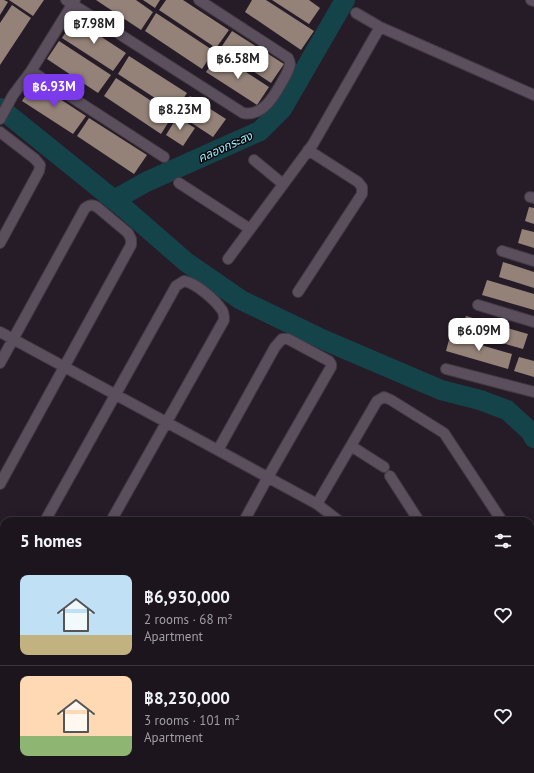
<!DOCTYPE html>
<html lang="en">
<head>
<meta charset="utf-8">
<style>
	:root { --surface:#1c151e; --page:#251e27; --text:#f1f3f6; --muted:#a09fa4; --line:#3a343c; --accent:#7c3aed }
	body { margin:0; font-family:"PT Sans","Noto Sans Thai",sans-serif; background:var(--page); color:var(--text); height:100vh; display:flex; flex-direction:column; font-size:15px; white-space:nowrap }
	* { box-sizing:border-box; margin:0 }
	p { font-size:13px; color:var(--muted) }
	.icon { flex:none; width:22px; height:22px; fill:none; stroke:currentColor; stroke-width:2; stroke-linecap:round; stroke-linejoin:round }
	.map { position:relative; flex:1; overflow:hidden }
	.drawer { position:absolute; left:0px; top:517px; width:534px; height:256px; display:flex; flex-direction:column; background:var(--surface); border-radius:12px 12px 0 0; box-shadow:0 2px 10px #0003,0 0 0 1px var(--line) }
	.drawer>* { flex:none }
	.price { position:absolute; translate:-50% -34px; padding:0 9px; border-radius:8px; background:#fff; color:#222; font-size:13px; line-height:26px; filter:drop-shadow(0 1px 2px #0008) }
	.price::after { content:''; position:absolute; left:50%; top:24px; width:12px; height:9px; margin-left:-6px; background:inherit; clip-path:polygon(0 0,100% 0,50% 100%) }
	.price.selected { background:var(--accent); color:#fff }
	ul { padding:0; list-style:none }
	li { display:flex; align-items:center; gap:12px; height:100px; padding:0 20px }
	li+li { border-top:1px solid var(--line) }
	li span { display:grid; place-items:center; flex:none; width:112px; height:80px; border-radius:8px; color:#555 }
	li>.icon { margin-inline-start:auto }
	span .icon { width:48px; height:48px; fill:#fffc; stroke-width:1 }
	li b { font-size:17px }
	h2 { display:flex; justify-content:space-between; align-items:center; height:48px; padding:0 20px; font-size:17px }
	.map>svg:first-child { display:block }
	.lines { fill:none; stroke-linecap:round; stroke-linejoin:round }
	.river { stroke:#144449; stroke-width:20 }
	.building { fill:#948278 }
	.minor-casing { stroke:#423a44; stroke-width:12 }
	.minor { stroke:#5b4f5d; stroke-width:10 }
	.labels { text-anchor:middle; stroke-width:3; stroke-linejoin:round; paint-order:stroke }
	.water-label { font-size:12px; font-style:italic; fill:#8ff2fd; stroke:#0d080e }
</style>
</head>
<body>
<div class="map">
<svg width="534" height="773" viewBox="0 0 534 773">
	<rect width="100%" height="100%" fill="#261c28"/>
	<g class="lines">
		<path class="river" d="M0,108l124,100 62,54 55,38 83,40 117,50 39,10 27,10 24,22 3,6
			M114,200l32,-18 114,-51 22,-22 63,-109"/>
	</g>
	<path class="building" d="M0,0h4l4,2 -8,13z
		M9,0h35l-11,16z
		M96,0h40l17,12 -12,18z
		M143,0h17l-5,8z
		M166,0h17l46,30 -13,18 -57,-38z
		M252,0h14l48,31 -13,19 -56,-38z
		M272,0h37l11,8 -11,16z
		M12,5l19,13 -31,47v-42z
		M156,13l58,38 -12,18 -57,-38z
		M74,19l52,34 -13,18 -51,-33z
		M232,31l52,33 -13,19 -51,-34z
		M59,41l52,34 -13,18 -51,-34z
		M218,54l51,33 -12,18 -51,-33z
		M129,56l58,37 -12,18 -57,-37z
		M116,78l57,37 -12,19 -57,-38z
		M34,82l52,34 -13,18 -51,-33z
		M190,96l36,23 -13,18 -35,-23z
		M177,117l18,11 -12,18 -17,-11z
		M89,118l58,37 -13,19 -57,-38z
		M529,207l5,1v16l-9,-3z
		M522,229l12,3v16l-16,-5z
		M503,262l31,10v16l-35,-11z
		M487,280l47,14v16l-52,-15z
		M466,316l62,18 -5,15 -62,-18z
		M450,336l62,18 -4,15 -62,-18z
		M519,357l15,4v16l-20,-6z
		M0,558h4v23h-4z
		M0,625h4v23h-4z
		M4,675v29l-4,-3v-22z
		M0,741l4,3v25h8l-4,4h-8z
		M20,769h14l5,4h-22z
		M83,769h23l-3,4h-15z
		M115,769h11l5,4h-20z"/>
	<g class="lines">
		<g class="minor-casing">
			<path id="minor" d="M66,0l177,113c20,4 31,-17 39,-31 3,-5 7,-12 8,-18 0,-2 -1,-4 -2,-6l-89,-58
				M531,0l3,1
				M356,13l24,14 154,68
				M31,71l133,86
				M0,119l13,-24 18,-24 44,-71
				M0,132l35,27 5,6 -1,6 -39,72
				M254,160l29,24
				M179,183l71,46
				M530,197l4,1
				M502,251l32,10
				M228,259l85,-115 67,-117
				M298,292l64,-98v-7l-4,-5 -50,-32
				M478,305l56,17
				M0,332l317,172 22,17
				M0,363l85,-155c4,-3 7,-4 12,-1l31,26 3,6v6l-131,239
				M446,369l88,23
				M351,446l33,21
				M218,450l57,-103 7,-8h6l41,22 2,3v3l-63,110 -24,44
				M390,476l29,45
				M317,504l60,-103 7,-4 7,3 53,33 58,88
				M45,521l131,-235 8,-5c12,2 31,19 38,29 2,3 2,6 2,10l-113,201
				M530,563l4,6
				M0,590h4
				M0,656l4,1
				M530,689l4,6
				M0,723l4,3
				M55,769l5,4
				M133,769l4,4
				M419,769l3,4
				M504,769l3,4"/>
		</g>
		<use href="#minor" class="minor"/>
	</g>
	<g class="labels">
		<g class="water-label">
			<text transform="translate(225 147) rotate(-24)" y="4">คลองกระสง</text>
		</g>
	</g>
</svg>
<b class="price" style="left:94px;top:45px">฿7.98M</b>
<b class="price" style="left:238px;top:80px">฿6.58M</b>
<b class="price selected" style="left:54px;top:108px">฿6.93M</b>
<b class="price" style="left:180px;top:131px">฿8.23M</b>
<b class="price" style="left:479px;top:352px">฿6.09M</b>
<section class="drawer">
<h2>5 homes<svg class="icon" aria-label="filters" viewBox="0 0 24 24"><path d="M4 7h16M4 17h16"/><circle cx="9" cy="7" r="2"/><circle cx="15" cy="17" r="2"/></svg></h2>
<ul>
<li><span style="background:linear-gradient(#bfe0f5 75%,#c2b280 0)"><svg class="icon" aria-label="home" viewBox="0 0 24 24"><path d="M3 11l9-7 9 7M6 9v11h12V9"/></svg></span><div><b>฿6,930,000</b><p>2 rooms · 68 m²</p><p>Apartment</p></div><svg class="icon" aria-label="heart" viewBox="0 0 24 24"><path d="M12 20l-8-8c-3-5 5-10 8-4 3-6 11-1 8 4z"/></svg></li>
<li><span style="background:linear-gradient(#ffd9b3 75%,#8fb573 0)"><svg class="icon" aria-label="home" viewBox="0 0 24 24"><path d="M3 11l9-7 9 7M6 9v11h12V9"/></svg></span><div><b>฿8,230,000</b><p>3 rooms · 101 m²</p><p>Apartment</p></div><svg class="icon" aria-label="heart" viewBox="0 0 24 24"><path d="M12 20l-8-8c-3-5 5-10 8-4 3-6 11-1 8 4z"/></svg></li>
</ul>
</section>
</div>
</body>
</html>
